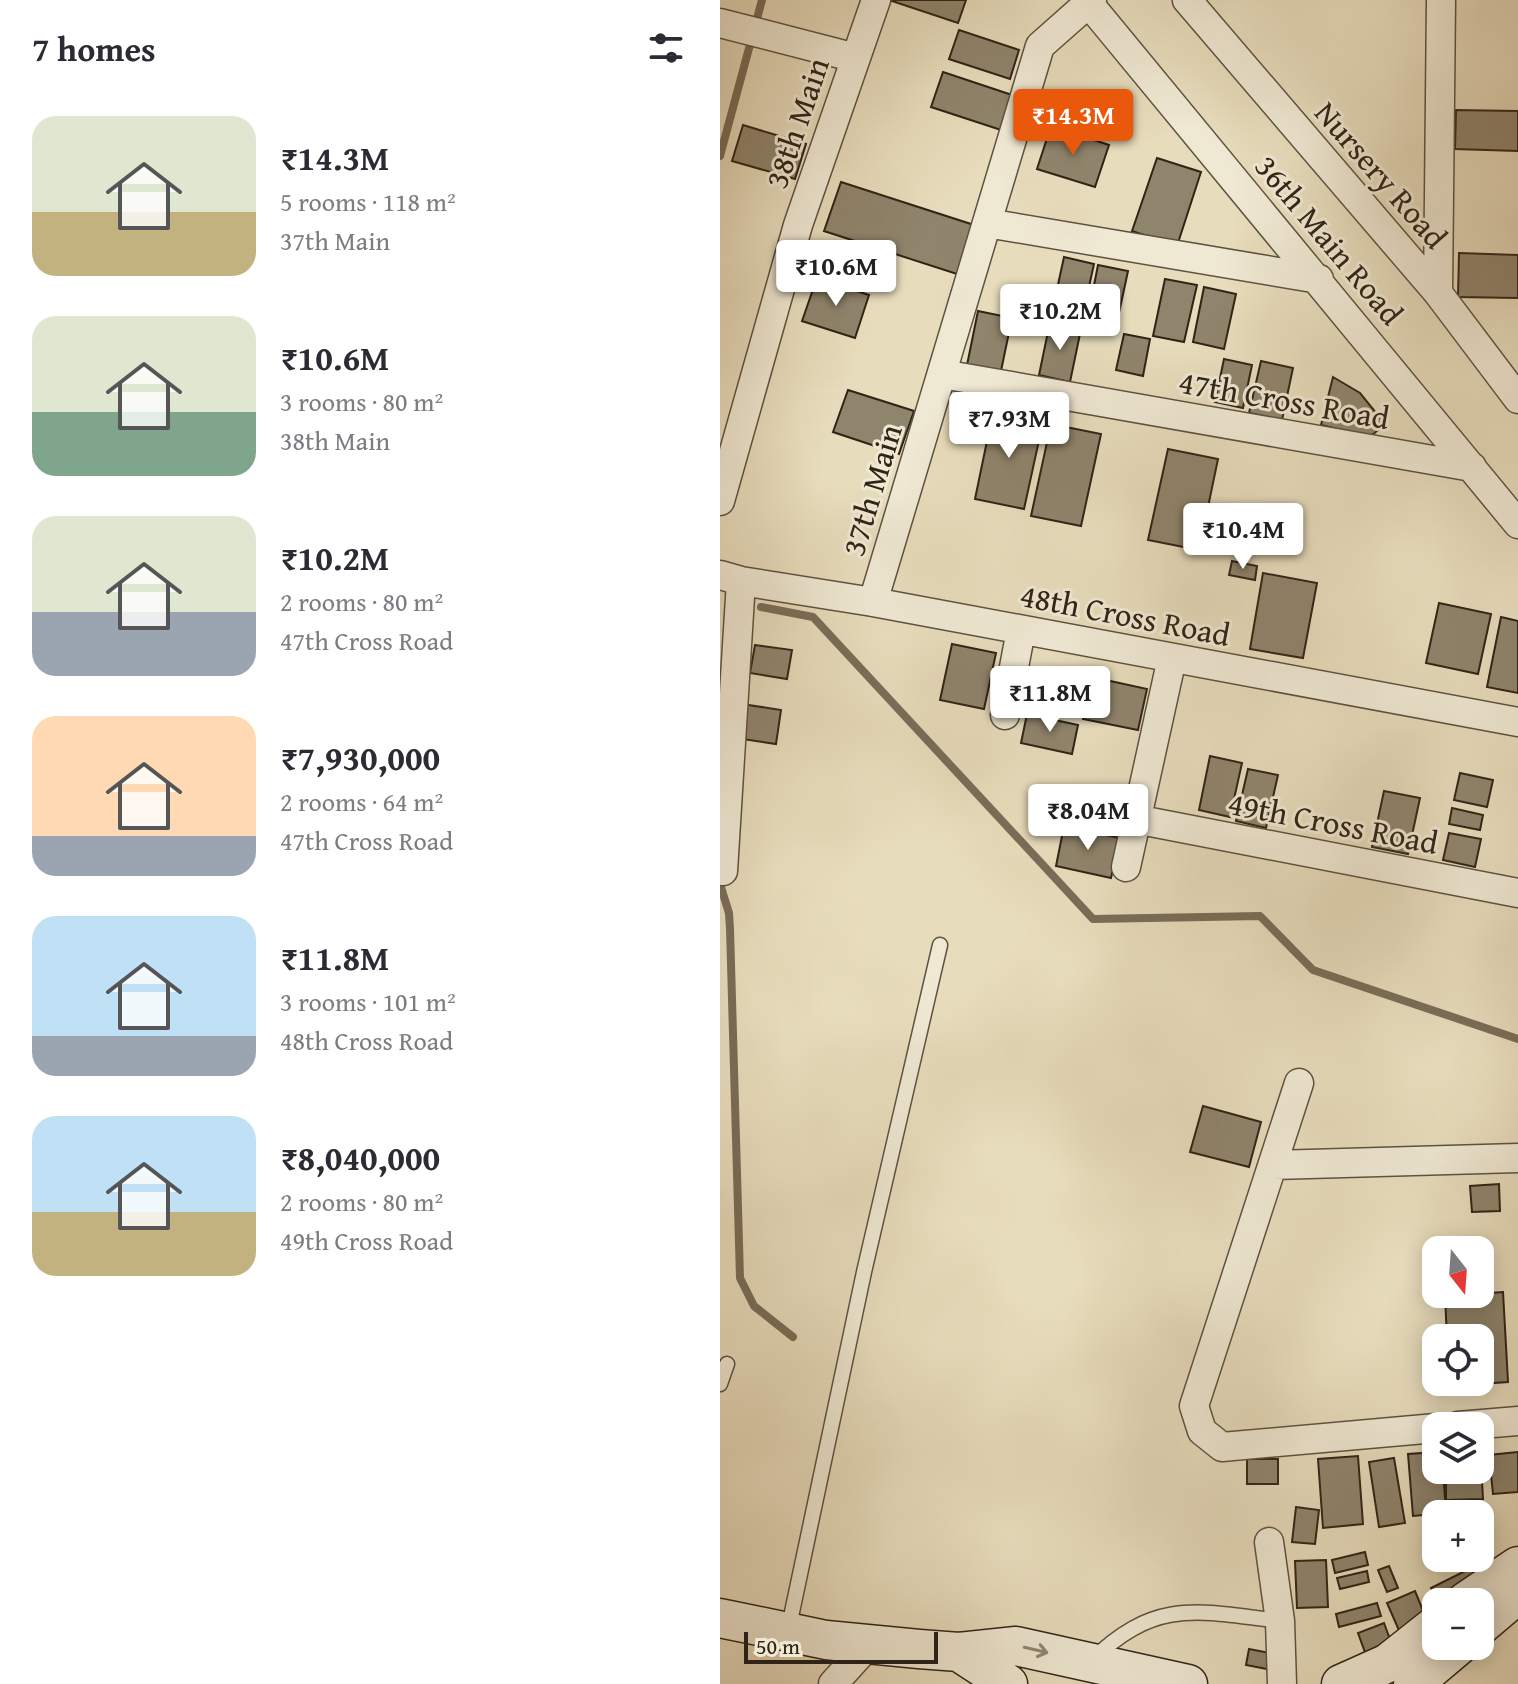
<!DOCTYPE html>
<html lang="en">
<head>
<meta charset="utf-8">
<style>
	:root { --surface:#fff; --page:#f2f2f3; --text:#2b2b33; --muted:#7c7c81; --accent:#ea580c }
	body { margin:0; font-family:"Gentium Book Plus",serif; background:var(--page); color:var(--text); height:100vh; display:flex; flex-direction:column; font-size:30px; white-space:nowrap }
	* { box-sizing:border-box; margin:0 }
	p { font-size:26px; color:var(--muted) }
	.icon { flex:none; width:44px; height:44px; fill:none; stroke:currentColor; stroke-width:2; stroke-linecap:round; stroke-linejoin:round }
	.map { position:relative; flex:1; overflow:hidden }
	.sheet { display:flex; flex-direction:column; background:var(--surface); width:720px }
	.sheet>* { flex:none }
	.needle { width:52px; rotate:163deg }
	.tools { position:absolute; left:702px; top:1236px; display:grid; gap:16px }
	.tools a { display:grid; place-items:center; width:72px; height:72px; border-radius:16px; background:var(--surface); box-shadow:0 4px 20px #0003; font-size:40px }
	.scale { position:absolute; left:24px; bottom:20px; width:194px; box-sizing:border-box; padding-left:8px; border:4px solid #302416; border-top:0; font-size:22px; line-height:28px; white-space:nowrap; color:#302416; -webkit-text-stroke:6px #efe8d3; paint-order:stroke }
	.price { position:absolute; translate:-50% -68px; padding:0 18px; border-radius:8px; background:#fff; color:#222; font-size:26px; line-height:52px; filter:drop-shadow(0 2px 4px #0008) }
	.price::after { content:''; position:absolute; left:50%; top:48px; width:24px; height:18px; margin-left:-12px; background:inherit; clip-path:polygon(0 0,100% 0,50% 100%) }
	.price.on { background:var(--accent); color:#fff }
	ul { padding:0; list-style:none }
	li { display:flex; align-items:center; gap:24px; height:200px; padding:0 32px }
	li span { display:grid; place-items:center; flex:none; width:224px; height:160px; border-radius:24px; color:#555 }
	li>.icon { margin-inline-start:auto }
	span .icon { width:96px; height:96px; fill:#fffc; stroke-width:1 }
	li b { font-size:34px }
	h2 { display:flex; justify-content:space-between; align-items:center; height:96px; padding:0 32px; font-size:34px }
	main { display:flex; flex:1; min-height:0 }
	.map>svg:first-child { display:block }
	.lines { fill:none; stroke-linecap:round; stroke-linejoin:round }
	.stream { stroke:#796d58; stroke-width:8 }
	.building { fill:#8f846c; stroke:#302416; stroke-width:2 }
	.service-casing { stroke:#5e5240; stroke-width:17 }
	.minor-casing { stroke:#5e5240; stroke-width:31 }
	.secondary-casing { stroke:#302416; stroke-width:41 }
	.service { stroke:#efe8d3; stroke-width:14 }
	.minor { stroke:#efe8d3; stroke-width:28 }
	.secondary { stroke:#efe8d3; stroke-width:38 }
	.oneway { stroke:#908674 }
	.labels { text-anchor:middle; stroke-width:6; stroke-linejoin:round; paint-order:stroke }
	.street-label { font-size:32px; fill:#302416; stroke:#efe8d3 }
</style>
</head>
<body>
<main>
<section class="sheet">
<h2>7 homes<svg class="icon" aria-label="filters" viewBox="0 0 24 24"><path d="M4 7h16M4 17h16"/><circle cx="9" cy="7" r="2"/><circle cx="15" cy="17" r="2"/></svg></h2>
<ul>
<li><span style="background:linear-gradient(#dfe7d0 60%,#c2b280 0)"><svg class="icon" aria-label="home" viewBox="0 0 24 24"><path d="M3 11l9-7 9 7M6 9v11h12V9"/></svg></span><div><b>₹14.3M</b><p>5 rooms · 118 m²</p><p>37th Main</p></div></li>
<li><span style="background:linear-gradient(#dfe7d0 60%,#7fa58c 0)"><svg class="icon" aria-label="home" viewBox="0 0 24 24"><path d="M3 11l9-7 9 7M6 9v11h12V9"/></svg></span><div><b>₹10.6M</b><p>3 rooms · 80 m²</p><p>38th Main</p></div></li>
<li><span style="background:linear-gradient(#dfe7d0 60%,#9aa5b1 0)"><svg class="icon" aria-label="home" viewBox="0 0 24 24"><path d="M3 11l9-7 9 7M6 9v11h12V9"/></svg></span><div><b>₹10.2M</b><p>2 rooms · 80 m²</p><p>47th Cross Road</p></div></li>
<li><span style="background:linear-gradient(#ffd9b3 75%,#9aa5b1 0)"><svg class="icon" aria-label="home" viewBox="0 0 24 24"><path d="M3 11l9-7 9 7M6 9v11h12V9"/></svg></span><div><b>₹7,930,000</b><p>2 rooms · 64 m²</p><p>47th Cross Road</p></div></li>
<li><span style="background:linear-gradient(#bfe0f5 75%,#9aa5b1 0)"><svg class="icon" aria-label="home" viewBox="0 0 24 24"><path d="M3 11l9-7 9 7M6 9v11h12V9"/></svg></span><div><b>₹11.8M</b><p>3 rooms · 101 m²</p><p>48th Cross Road</p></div></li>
<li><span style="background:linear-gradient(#bfe0f5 60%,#c2b280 0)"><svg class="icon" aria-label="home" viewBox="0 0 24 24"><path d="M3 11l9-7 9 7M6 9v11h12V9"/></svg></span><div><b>₹8,040,000</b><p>2 rooms · 80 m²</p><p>49th Cross Road</p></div></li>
</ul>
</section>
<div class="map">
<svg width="798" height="1684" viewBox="0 0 798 1684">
	<rect width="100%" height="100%" fill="#e7dcbc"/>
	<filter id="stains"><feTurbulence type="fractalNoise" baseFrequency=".0025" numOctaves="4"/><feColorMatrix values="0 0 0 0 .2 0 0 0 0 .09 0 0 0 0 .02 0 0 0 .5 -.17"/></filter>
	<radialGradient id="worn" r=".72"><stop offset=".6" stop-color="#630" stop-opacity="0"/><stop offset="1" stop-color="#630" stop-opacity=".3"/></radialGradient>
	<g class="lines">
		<path class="stream" d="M0,156l42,-156
			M41,607l52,10 280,302 167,-3 53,54 205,69
			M0,884l9,29 1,16 10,349 14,28 39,31"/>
	</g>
	<path class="building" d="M169,0h77l-8,23z
		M239,30l60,20 -9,29 -61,-20z
		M223,72l69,23 -11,35 -70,-23z
		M736,110l62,1v40l-63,-2z
		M23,125l63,19 -11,35 -63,-18z
		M331,126l58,19 -14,42 -58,-18z
		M437,158l44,14 -24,74 -45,-15z
		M121,182l133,43 -17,49 -133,-43z
		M739,253l59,2v43l-60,-1z
		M344,257l30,7 -13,59 -30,-6z
		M378,265l30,6 -12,56 -29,-6z
		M97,278l52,17 -14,43 -53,-17z
		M445,279l32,6 -13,57 -31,-6z
		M484,287l32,7 -12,55 -31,-7z
		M258,311l34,7 -11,53 -34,-6z
		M330,322l31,7 -11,53 -31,-7z
		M404,334l26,5 -7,37 -27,-6z
		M504,359l28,6 -9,43 -28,-6z
		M541,361l32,7 -11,52 -33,-7z
		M613,377l27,16 25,31 -15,13 -49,-12z
		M128,390l66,21 -15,43 -66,-22z
		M273,412l50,10 -19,87 -49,-10z
		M331,424l50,10 -20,92 -50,-10z
		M448,449l50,10 -19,91 -51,-10z
		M512,561l25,5 -2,14 -26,-5z
		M543,573l54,10 -14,75 -53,-9z
		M719,603l52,11 -13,60 -52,-11z
		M781,617l17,4v72l-31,-6z
		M232,644l44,9 -12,56 -44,-9z
		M35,645l37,5 -5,29 -37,-6z
		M372,677l55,12 -9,41 -55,-11z
		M22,704l39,6 -5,34 -40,-6z
		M307,714l51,11 -6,29 -51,-11z
		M490,756l32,7 -12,54 -31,-7z
		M528,769l30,6 -12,53 -30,-7z
		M740,773l33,7 -6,27 -33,-7z
		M354,787l55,12 -8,33 -54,-11z
		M664,791l36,7 -12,56 -36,-7z
		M732,808l31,7 -3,15 -31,-6z
		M344,826l56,12 -9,40 -55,-12z
		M729,833l32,6 -6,28 -32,-7z
		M483,1106l58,16 -12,45 -59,-15z
		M779,1184l1,27 -28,1 -2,-26z
		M783,1292l5,90 -58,4v-4h30v-44h-33l-2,-42z
		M760,1448l3,51 -37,1v-30h34z
		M716,1452v18h7l3,43 -33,3 -5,-62z
		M798,1452v40l-25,2 -4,-39z
		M638,1456l5,68 -40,4 -5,-69z
		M674,1458l11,65 -26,4 -10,-65z
		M527,1459h31v25h-31z
		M576,1507l23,3 -4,34 -23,-2z
		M645,1552l3,13 -33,8 -3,-13z
		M606,1560l2,47 -31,1 -2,-47z
		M669,1566l9,22 -11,4 -9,-22z
		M753,1567l7,13 -42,21 -7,-13z
		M647,1571l2,11 -29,7 -3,-11z
		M695,1591l13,32 -27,12 -14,-32z
		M657,1603l4,13 -42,11 -3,-13z
		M664,1623l8,22 -26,10 -8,-22z
		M529,1649l21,4 -3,16 -21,-4z"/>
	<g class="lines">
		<g class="service-casing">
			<path id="service" d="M0,1384l7,-20
				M68,1631l76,-359 76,-327
				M372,1660c64,-62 106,-49 188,-39"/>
		</g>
		<g class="minor-casing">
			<path id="minor" d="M366,0l432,524
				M467,0l251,293 80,106
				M0,23l136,35
				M267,223l332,56
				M718,293l3,-293
				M222,374l530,93
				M0,501l78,-276 78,-225
				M0,575l21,6 132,21 645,120
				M153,602l167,-556 52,-46
				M285,715l16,-85
				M415,819l383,74
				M406,867l46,-209
				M3,871l18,-290
				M579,1083l-105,323 8,25 20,16 214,-19
				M554,1165l244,-7
				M738,1426l60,-5
				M549,1542l11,79 2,63
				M113,1684l37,-41"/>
		</g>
		<g class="secondary-casing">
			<path id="secondary" d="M745,1602l53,-36
				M0,1618l106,22 93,9 40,3 57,-6 172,38
				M760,1626l38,-32
				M239,1652l49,32
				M621,1684l47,-21 48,-38
				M693,1684l45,-38"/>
		</g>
		<use href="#service" class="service"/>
		<use href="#minor" class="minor"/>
		<use href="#secondary" class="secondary"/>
	</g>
	<defs><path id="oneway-shaft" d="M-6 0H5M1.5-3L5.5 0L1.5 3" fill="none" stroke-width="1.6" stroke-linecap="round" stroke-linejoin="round" transform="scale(2)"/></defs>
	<use class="oneway" href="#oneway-shaft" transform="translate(316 1650) rotate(13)"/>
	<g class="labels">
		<g class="street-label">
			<text transform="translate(77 123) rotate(-71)" y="11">38th Main</text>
			<text transform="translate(661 175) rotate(49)" y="11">Nursery Road</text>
			<text transform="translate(609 240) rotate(50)" y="11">36th Main Road</text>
			<text transform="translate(564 400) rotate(10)" y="11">47th Cross Road</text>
			<text transform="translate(152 490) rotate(-73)" y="11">37th Main</text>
			<text transform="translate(405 615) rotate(11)" y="11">48th Cross Road</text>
			<text transform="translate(613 823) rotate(11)" y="11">49th Cross Road</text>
		</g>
	</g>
	<rect width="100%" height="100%" filter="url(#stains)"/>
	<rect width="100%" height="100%" fill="url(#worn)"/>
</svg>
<div class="tools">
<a><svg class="needle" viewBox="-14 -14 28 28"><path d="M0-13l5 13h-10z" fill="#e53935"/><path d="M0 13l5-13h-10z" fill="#7c7c81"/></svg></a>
<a><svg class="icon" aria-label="locate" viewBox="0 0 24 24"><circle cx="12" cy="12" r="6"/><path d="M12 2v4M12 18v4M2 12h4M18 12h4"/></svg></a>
<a><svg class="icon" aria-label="layers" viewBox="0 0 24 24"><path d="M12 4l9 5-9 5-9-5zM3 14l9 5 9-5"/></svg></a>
<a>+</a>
<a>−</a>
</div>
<div class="scale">50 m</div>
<b class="price on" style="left:353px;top:157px">₹14.3M</b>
<b class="price" style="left:116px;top:308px">₹10.6M</b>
<b class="price" style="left:340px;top:352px">₹10.2M</b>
<b class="price" style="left:289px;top:460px">₹7.93M</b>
<b class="price" style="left:523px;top:571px">₹10.4M</b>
<b class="price" style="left:330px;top:734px">₹11.8M</b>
<b class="price" style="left:368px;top:852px">₹8.04M</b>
</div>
</main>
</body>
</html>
